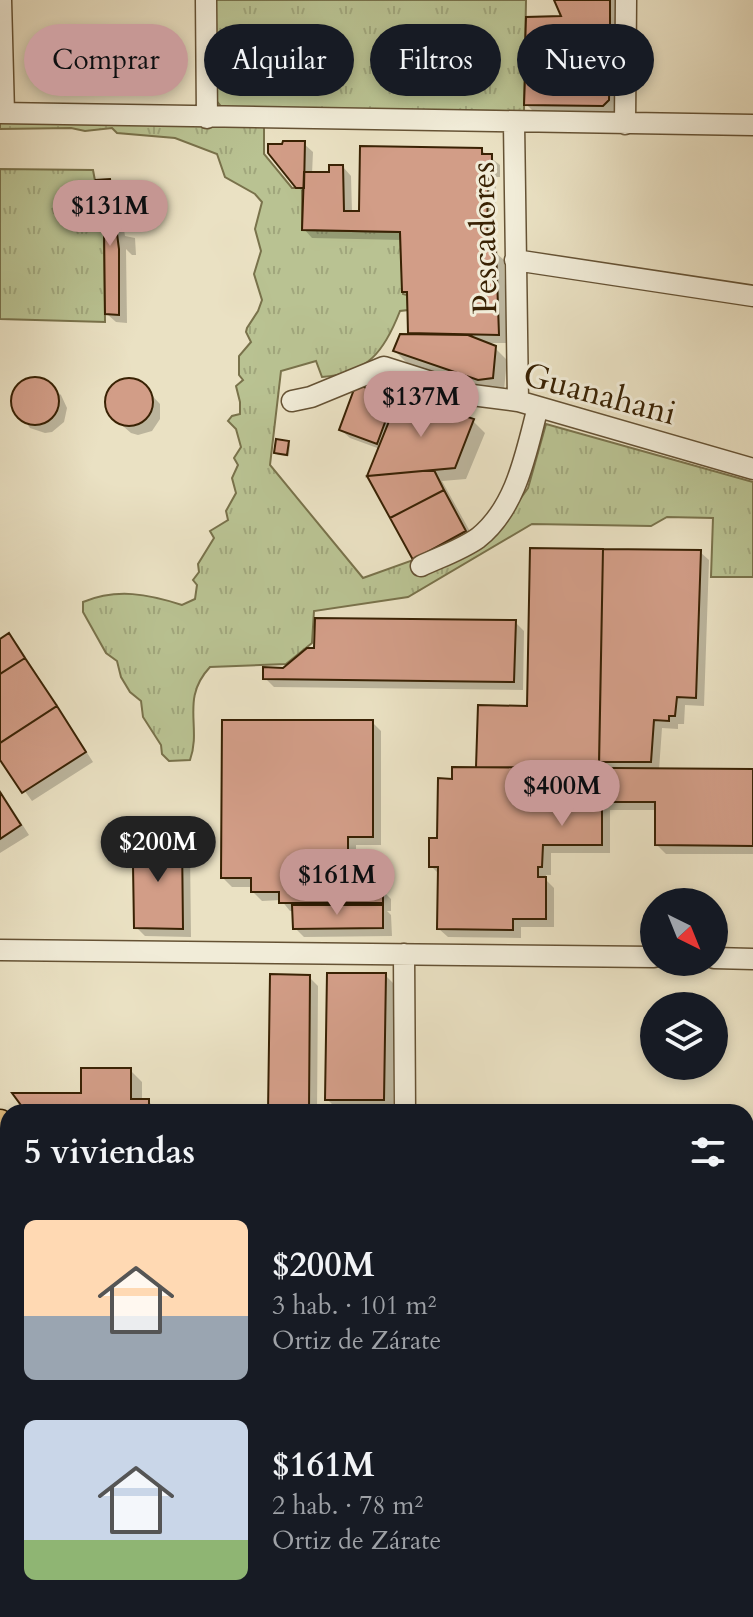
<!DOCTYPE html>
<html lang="es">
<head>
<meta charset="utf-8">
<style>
	:root { --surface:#171b24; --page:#20242c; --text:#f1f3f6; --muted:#9ea1a6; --accent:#c59692 }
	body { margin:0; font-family:Cardo,serif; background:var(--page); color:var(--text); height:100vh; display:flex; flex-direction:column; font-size:30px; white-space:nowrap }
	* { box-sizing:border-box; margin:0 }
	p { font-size:26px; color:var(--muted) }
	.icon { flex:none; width:44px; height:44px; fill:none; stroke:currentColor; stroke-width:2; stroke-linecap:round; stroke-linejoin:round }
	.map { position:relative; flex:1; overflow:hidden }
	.sheet { position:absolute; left:0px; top:1104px; width:754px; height:514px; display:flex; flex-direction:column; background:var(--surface); border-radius:24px 24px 0 0; box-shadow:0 4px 12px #0003 }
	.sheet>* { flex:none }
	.guide { position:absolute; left:24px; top:24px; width:706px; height:72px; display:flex; gap:16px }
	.needle { width:52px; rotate:137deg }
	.tools { position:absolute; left:640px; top:888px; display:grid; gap:16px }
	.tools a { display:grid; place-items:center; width:88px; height:88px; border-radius:50%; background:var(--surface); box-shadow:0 4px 12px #0003; font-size:40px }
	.price { position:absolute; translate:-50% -68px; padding:0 18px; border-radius:28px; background:var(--accent); color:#111; font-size:26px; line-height:52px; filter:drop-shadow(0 2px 4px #0008) }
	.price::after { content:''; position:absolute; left:50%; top:48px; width:24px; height:18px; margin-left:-12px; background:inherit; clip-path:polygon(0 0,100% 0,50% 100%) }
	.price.active { background:#222; color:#fff }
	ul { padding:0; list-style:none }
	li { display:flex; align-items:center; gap:24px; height:200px; padding:0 24px }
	li span { display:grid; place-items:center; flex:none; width:224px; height:160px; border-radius:12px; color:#555 }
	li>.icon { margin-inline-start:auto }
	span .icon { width:96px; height:96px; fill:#fffc; stroke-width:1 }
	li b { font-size:34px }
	h2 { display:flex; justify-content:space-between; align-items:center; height:96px; padding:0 24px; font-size:34px }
	.tag { padding:0 28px; border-radius:36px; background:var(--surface); box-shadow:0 4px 12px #0003; font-size:28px; line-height:72px }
	.tag.active { background:var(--accent); color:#111 }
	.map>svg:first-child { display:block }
	.grass { fill:url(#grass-tufts); stroke:#79724b; stroke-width:2 }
	.shadow { fill:#0003 }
	.building { fill:#d29d87; stroke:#392204; stroke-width:2 }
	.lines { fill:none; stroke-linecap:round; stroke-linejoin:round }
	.minor-casing { stroke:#655234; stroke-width:23 }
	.major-casing { stroke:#392204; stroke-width:29 }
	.minor { stroke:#f1ecd8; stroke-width:20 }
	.major { stroke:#e5c082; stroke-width:26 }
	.labels { text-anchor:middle; stroke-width:6; stroke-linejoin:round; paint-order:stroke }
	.street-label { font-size:34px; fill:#392204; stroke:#f1ecd8 }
</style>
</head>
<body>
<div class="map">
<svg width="753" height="1617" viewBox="0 0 753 1617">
	<defs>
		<pattern id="grass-tufts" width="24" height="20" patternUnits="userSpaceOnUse" patternTransform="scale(2)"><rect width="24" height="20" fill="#b9c292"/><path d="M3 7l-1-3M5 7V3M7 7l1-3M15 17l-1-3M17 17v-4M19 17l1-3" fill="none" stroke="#a0a67c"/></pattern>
	</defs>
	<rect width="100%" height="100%" fill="#eae1c3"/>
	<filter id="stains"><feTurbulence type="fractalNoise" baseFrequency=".0025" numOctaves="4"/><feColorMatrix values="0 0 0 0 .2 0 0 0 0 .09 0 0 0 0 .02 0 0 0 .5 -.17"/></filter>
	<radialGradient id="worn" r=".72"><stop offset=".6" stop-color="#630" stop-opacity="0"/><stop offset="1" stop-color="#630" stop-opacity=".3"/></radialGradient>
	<path class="grass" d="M216,0h310l-2,111 -301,-2 -9,-11z
		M0,118l264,9v27l28,34h12l-2,3v39l98,2 3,62 4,1 1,15 -8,1c-16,41 -32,62 -78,66l-6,-16 -35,10 -11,94 93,113 50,-18 18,12 59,-31 38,-53 18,-64 207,58v95h-42l2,-59 -46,-1 -16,9 -119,-2 -124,73 -94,14 -2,32 -26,21 -76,3c-30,32 -8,60 -20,93l-21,1 -7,-7 -1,-9 -18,-28 -2,-16 -11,-9 -9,-15 -4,-16 -11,-8 -23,-41v-10c34,-14 65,-8 99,3l13,-6 2,-14 -4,-5 6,-8 -1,-8 16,-26 -4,-7 18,-11 -2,-9 10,-18 -4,-15 6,-13 -4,-7 7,-11 -5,-18 -8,-8 4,-5 8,-2v-12l-4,-16 7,-6 -4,-5v-19l12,-14 -5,-10 1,-4 11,-17 4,-11 -8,-26 7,-23 -6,-22 7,-27 -7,-8 -30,-17 -8,-23 -42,-16 -58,-5 -5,-5 -27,3 -14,-3 -71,1z
		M0,169l93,1 11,58 1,94 -105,-3z"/>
	<path class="shadow" d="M555,0h63v109l-5,5 -78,-1 -9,-9 38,-25v-22h-28l-9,-9 38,-30z
		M304,144l9,8 -1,22h19l12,-7 8,9 1,37h9l120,-63 19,15v12h-4l-1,75 9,8 3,83h-23l11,5 12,12 -3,30 -12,1 -85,-28 -12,-12 18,-15 -3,-3 -1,-36 -5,-5 -2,-52 -90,-2 -8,-9v-36l-6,-6z
		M109,181l9,9 7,46 10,2 1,17h-4l-6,-6 1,74 -11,-1 -9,-8z
		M31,379h7l13,7 10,9 6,13 -3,14 -12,10 -7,1 -15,-5 -17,-23 2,-14 10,-10z
		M126,380l14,3 20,21v15l-8,12 -14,4 -7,-2 -22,-19 -2,-7 2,-15 4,-5z
		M393,400l5,5 75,16 12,12 -19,46 -24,2 35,63 -51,27 -57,-95 11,-27 -30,-11 -9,-8z
		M288,442l2,3 -1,11 -11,-1 -2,-2z
		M700,552l9,8 -5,146 -19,-1 -1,19h-6v5l-16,-1 -3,42 94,1v83h-87l-9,-9v-35h-47v43h-59v22h-5v5l8,8v39h-33v11l-73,-1 -9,-8 1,-54 -9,-9 23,-85 24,-12 2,-62 49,1z
		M515,622l9,9 -1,59 -249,-3 -9,-9 19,-8z
		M9,636l9,9 75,117 -61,39 -32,-44v-115z
		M372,722l9,9v114h-25v45h26l9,9v12h-4l4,4 1,21 -88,1 -9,-9 -1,-17h-4l-9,-11 -19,1 -9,-9v-5h-21l-9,-9z
		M0,790l29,45 -29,18z
		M181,841l9,9 1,87 -46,-1 -9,-9z
		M385,975l9,9 -1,124h-57l-9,-9z
		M309,977l9,9 -1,126h-47z
		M130,1070l12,12v19h6l11,11h-131l55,-17z
		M8,1307v85l-8,-10v-69z
		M0,1454l8,4v71l-8,-1z
		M1,1538l7,7v19l-7,9z"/>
	<path class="building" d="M554,0h56v50l-85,-1 1,-32 35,-1z
		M562,49l48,1 -1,50 -6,6 -79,-1 1,-28h37z
		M283,141h22l-1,47h-8l-28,-35v-9h14z
		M360,146l122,2v6h10v14l-4,1 -1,81 9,-1 3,86 -91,-2 -1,-41h-5l-2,-60 -98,-2 2,-58h25v-7h14l1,46h15z
		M110,179l9,70v66l-14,-1 -1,-86 -8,-48z
		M400,334l68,1 28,11 -3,32 -15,2 -85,-29z
		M11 401a24 24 0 1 1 48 0a24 24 0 1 1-48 0Z
		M105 402a24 24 0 1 1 48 0a24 24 0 1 1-48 0Z
		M356,384l38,14 -17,46 -38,-14z
		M400,394l74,25 -19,49 -88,8z
		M276,439l13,2 -2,14 -13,-2z
		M434,470l10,20 -54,28 -23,-42z
		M444,490l22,41 -53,29 -23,-42z
		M530,548l73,1 -4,219 -123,-1 2,-62 49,1z
		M603,549l98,1 -5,148 -19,-1 -2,19h-6v5l-15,-1 -3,42h-52z
		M315,618l201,2 -2,62 -251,-3v-12l20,1 24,-20h7z
		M9,633l16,25 -25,16v-35z
		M25,658l32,48 -57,37v-69z
		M57,706l29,46 -64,41 -22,-33v-17z
		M222,720h151v117h-25v51h35v15h-104v-11h-28v-14h-30z
		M452,767l301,2v77l-98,-1v-43h-53v43h-59l-1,22h-4v10h8v42h-33v11l-76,-1 1,-62h-9v-29h8l1,-60 14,1z
		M0,792l21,33 -21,14z
		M136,839h46l1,90 -49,-1 -1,-63h3z
		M292,905h91v23l-90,1z
		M327,973h59l-2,127h-59z
		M270,974l40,1 -1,137h-41z
		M81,1068h50v31h18v13h-123l-14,-19h69z
		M0,1225l8,13v91l-7,4 7,11v38l-8,5v-77l8,-5 -8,-11 5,-4 -5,-8z
		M0,1454l8,1v67l-8,-1z
		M234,1610l2,7h-65l-2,-6z"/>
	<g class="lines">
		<g class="minor-casing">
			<path id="minor" d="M1,0l3,113
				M206,0l1,118
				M0,113l753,12
				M514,123l4,278
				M625,124l1,-124
				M515,260l238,36
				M292,401l19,-4 73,-30 88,28 46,6 235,68
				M421,566c19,-9 40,-16 57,-28 39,-31 48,-86 60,-131
				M0,950l654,7
				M404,954l1,158
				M714,958l39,1
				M746,1168h7
				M746,1373h7
				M0,1421l8,2
				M0,1440l8,2
				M746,1584h7
				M130,1610l3,7
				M243,1610l2,7
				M7,1617l10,-7
				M610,1617v-7"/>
		</g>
		<g class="major-casing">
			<path id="major" d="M0,1123l8,12
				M0,1184l8,12
				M286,1610l5,7
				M327,1610l4,7"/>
		</g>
		<use href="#minor" class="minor"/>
		<use href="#major" class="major"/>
	</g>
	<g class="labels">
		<g class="street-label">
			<text transform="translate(483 238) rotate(-91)" y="12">Pescadores</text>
			<text transform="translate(600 393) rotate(15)" y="12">Guanahani</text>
		</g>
	</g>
	<rect width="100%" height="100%" filter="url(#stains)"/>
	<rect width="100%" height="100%" fill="url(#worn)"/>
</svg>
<div class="tools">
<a><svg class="needle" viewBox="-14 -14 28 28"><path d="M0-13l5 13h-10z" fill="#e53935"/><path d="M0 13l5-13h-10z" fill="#9ea1a6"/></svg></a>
<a><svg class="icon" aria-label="layers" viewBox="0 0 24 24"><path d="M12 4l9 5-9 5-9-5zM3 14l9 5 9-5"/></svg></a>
</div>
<b class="price" style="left:110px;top:248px">$131M</b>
<b class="price" style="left:421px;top:439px">$137M</b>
<b class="price" style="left:562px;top:828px">$400M</b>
<b class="price active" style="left:158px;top:884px">$200M</b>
<b class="price" style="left:337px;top:917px">$161M</b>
<div class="guide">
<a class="tag active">Comprar</a>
<a class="tag">Alquilar</a>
<a class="tag">Filtros</a>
<a class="tag">Nuevo</a>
</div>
<section class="sheet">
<h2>5 viviendas<svg class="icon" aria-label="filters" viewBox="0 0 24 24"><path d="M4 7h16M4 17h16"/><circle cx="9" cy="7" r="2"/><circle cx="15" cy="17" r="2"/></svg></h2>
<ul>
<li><span style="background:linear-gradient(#ffd9b3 60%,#9aa5b1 0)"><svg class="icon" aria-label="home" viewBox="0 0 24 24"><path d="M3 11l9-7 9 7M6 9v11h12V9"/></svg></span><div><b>$200M</b><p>3 hab. · 101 m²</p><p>Ortiz de Zárate</p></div></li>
<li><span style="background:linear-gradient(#c9d6e8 75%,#8fb573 0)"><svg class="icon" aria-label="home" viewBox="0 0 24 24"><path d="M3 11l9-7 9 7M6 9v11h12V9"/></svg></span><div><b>$161M</b><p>2 hab. · 78 m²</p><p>Ortiz de Zárate</p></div></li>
</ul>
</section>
</div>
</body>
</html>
